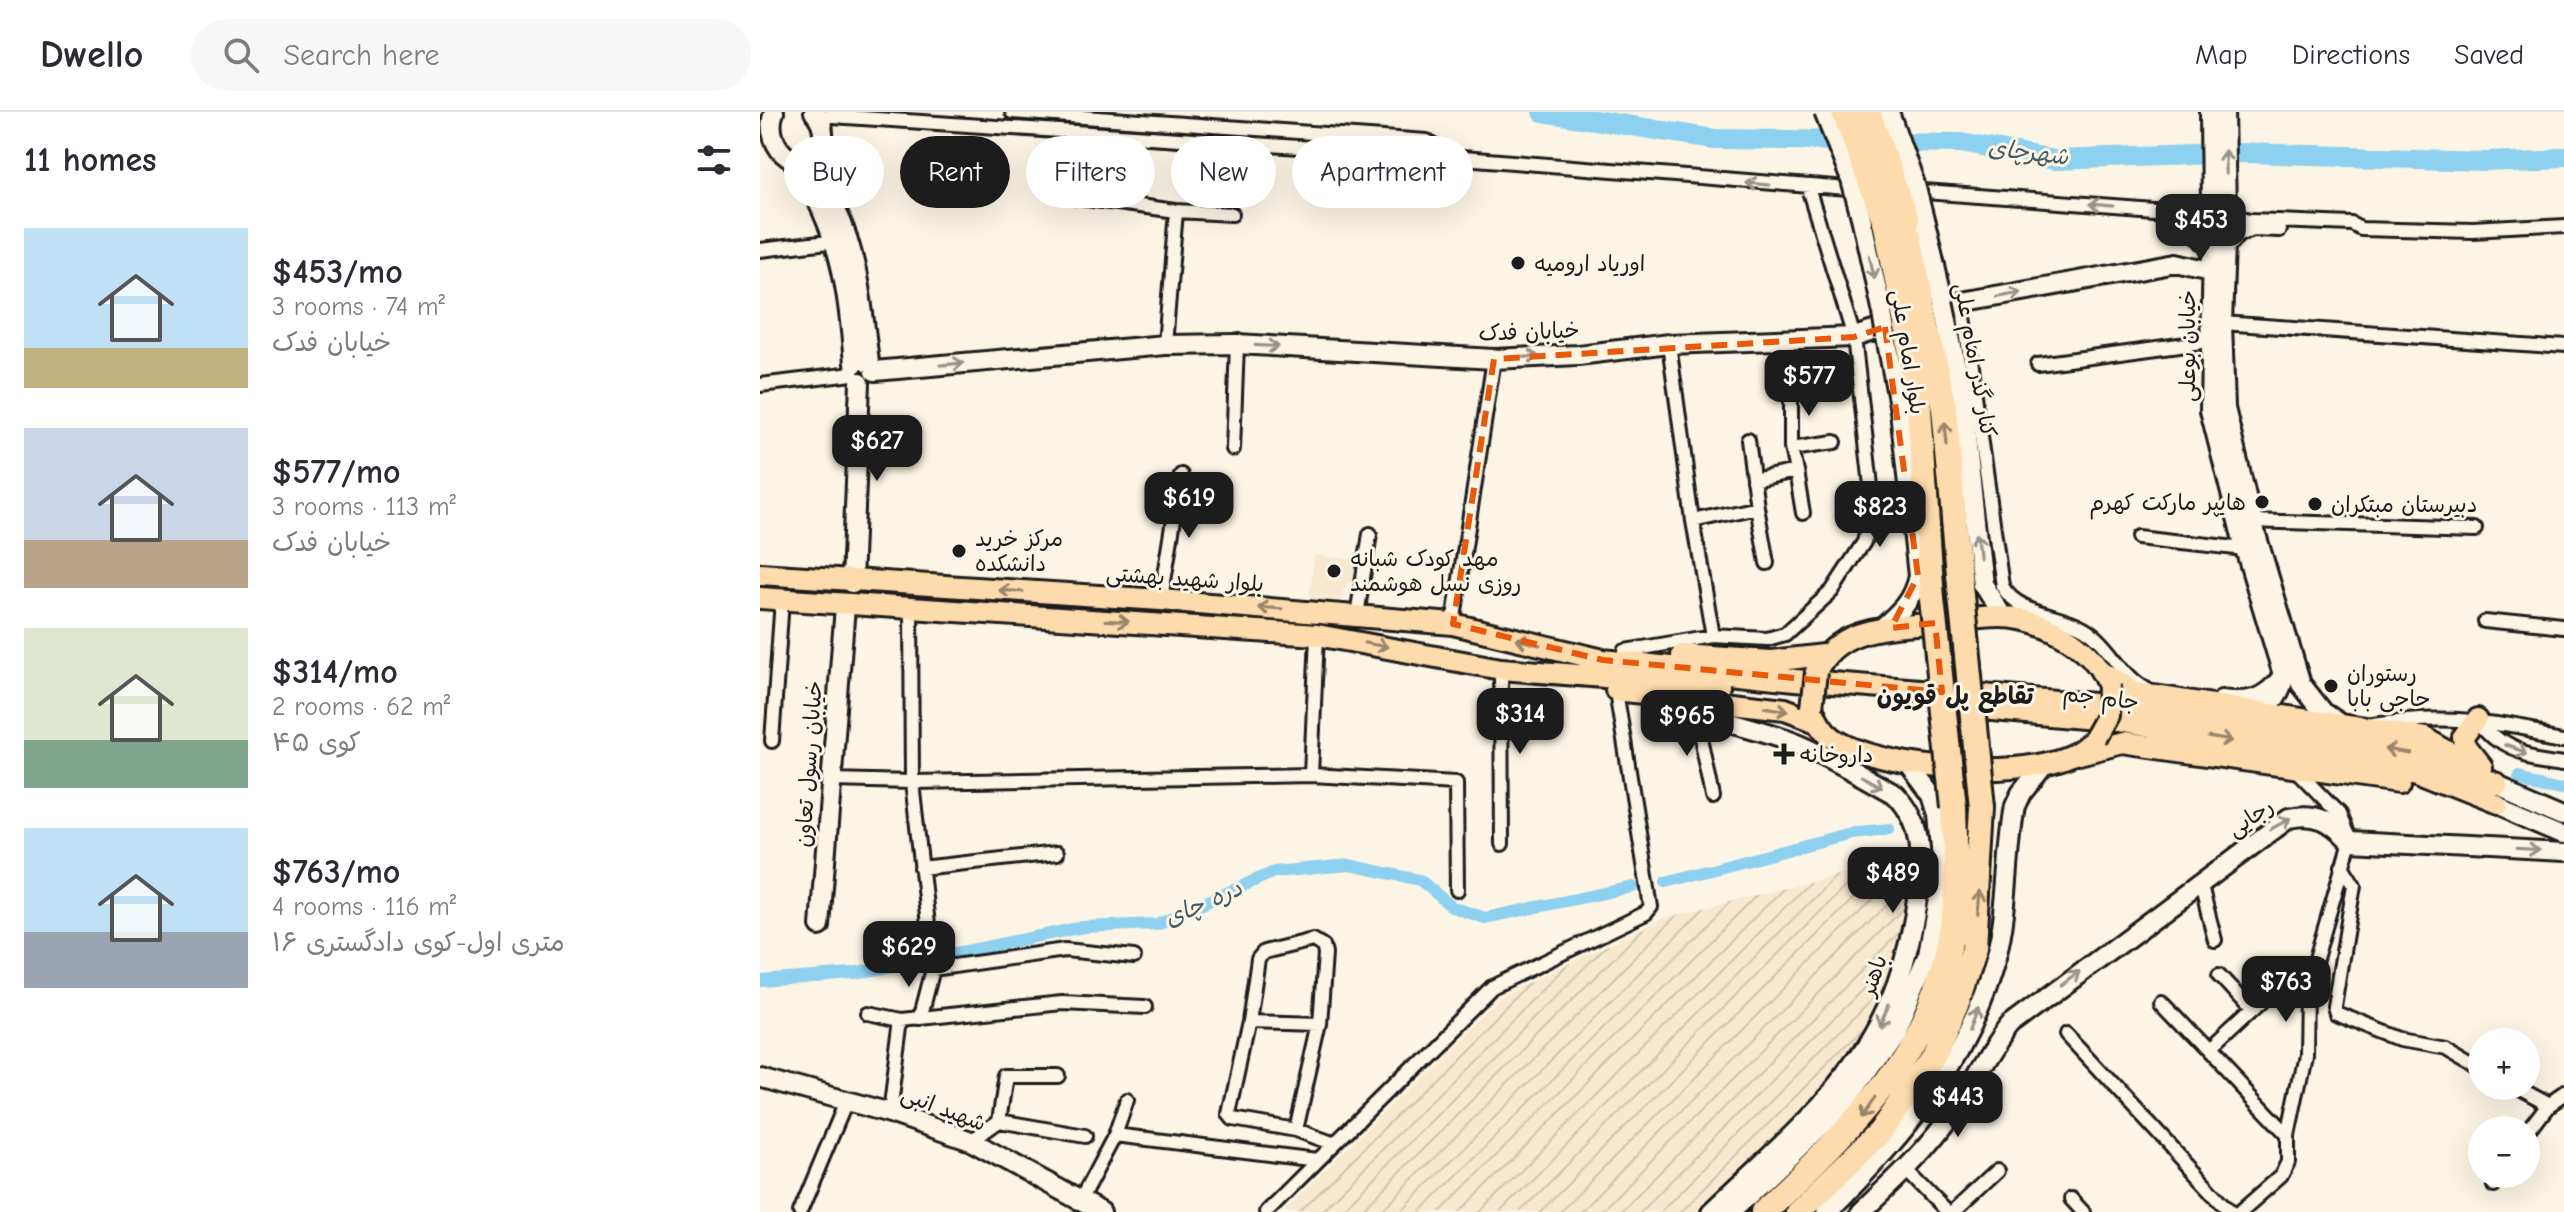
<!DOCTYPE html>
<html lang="en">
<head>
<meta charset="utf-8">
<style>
	:root { --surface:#fff; --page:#f7f7f7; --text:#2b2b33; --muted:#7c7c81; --line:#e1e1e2; --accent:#1c1c1c }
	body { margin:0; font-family:"Comic Neue","Playpen Sans Arabic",sans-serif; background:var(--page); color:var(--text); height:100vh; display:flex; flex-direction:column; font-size:30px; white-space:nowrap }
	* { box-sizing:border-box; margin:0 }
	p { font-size:26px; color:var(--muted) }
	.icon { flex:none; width:44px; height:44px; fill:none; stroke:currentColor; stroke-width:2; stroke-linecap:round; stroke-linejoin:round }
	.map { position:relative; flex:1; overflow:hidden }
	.panel { display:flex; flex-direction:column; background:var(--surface); width:760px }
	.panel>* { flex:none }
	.guide { position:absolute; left:24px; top:24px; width:760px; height:72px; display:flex; gap:16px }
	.buttons { position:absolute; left:1708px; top:916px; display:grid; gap:16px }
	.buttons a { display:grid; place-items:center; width:72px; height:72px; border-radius:50%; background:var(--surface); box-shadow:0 8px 32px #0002; font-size:40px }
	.price { position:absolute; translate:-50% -68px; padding:0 18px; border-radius:16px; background:var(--accent); color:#fff; font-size:26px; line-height:52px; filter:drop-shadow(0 2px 4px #0008) }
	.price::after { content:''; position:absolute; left:50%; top:48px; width:24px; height:18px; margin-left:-12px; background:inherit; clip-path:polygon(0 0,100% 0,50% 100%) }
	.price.on { background:#222; color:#fff }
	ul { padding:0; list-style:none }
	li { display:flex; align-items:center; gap:24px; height:200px; padding:0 24px }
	li span { display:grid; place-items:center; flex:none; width:224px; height:160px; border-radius:0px; color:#555 }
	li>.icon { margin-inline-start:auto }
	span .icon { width:96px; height:96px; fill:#fffc; stroke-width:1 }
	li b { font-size:34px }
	h2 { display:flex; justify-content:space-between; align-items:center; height:96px; padding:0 24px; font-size:34px }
	.chip { padding:0 28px; border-radius:36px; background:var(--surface); box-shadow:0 8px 32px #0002; font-size:28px; line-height:72px }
	.chip.on { background:var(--accent); color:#fff }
	header { display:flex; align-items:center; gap:48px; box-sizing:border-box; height:112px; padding:0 40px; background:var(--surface); border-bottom:2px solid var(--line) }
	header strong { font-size:38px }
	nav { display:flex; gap:44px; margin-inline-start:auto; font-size:28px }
	.search { width:560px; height:72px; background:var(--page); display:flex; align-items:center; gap:20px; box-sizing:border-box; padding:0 28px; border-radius:44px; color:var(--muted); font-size:30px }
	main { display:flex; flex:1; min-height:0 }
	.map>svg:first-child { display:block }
	.built { fill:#f8e8d0 }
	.industrial { fill:url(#industrial-furrows) }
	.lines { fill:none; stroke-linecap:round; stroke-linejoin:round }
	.canal { stroke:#8ed0ef; stroke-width:12 }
	.river { stroke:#8ed0ef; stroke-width:20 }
	.street-casing { stroke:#1c1c1c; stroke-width:18 }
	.secondary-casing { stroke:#1c1c1c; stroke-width:24 }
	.primary-casing { stroke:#1c1c1c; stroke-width:26 }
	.highway-casing { stroke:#1c1c1c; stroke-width:30 }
	.street { stroke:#fcf5e5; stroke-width:12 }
	.secondary { stroke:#fcf5e5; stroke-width:18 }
	.primary { stroke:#fedbac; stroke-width:20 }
	.highway { stroke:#fedbac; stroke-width:24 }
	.secondary-bridge-casing { stroke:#1c1c1c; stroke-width:24; stroke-linecap:butt }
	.primary-bridge-casing { stroke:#1c1c1c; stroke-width:26; stroke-linecap:butt }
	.highway-bridge-casing { stroke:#1c1c1c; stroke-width:30; stroke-linecap:butt }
	.secondary-bridge { stroke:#fcf5e5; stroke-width:18 }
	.primary-bridge { stroke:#fedbac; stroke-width:20 }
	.highway-bridge { stroke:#fedbac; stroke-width:24 }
	.oneway { stroke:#97938b }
	.oneway2 { stroke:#98856b }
	.marked { fill:none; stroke:#e8590c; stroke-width:6; stroke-dasharray:16 10; stroke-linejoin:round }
	.poi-dot { fill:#1c1c1c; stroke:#fcf5e5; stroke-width:3 }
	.labels { text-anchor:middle; stroke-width:6; stroke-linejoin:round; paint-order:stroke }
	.poi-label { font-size:22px; fill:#1c1c1c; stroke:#fcf5e5; text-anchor:start }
	.street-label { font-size:22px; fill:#1c1c1c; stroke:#fcf5e5 }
	.water-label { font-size:24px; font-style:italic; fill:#445b66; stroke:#fcf5e5 }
	.neighbourhood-label { font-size:24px; font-weight:bold; fill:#1c1c1c; stroke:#fcf5e5 }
</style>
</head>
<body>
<header>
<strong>Dwello</strong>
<div class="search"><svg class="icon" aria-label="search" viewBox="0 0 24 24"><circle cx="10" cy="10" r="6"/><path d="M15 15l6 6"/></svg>Search here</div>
<nav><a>Map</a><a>Directions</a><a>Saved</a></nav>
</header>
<main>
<section class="panel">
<h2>11 homes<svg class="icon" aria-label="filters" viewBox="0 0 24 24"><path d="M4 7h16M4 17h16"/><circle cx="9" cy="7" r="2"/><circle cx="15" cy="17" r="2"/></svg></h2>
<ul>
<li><span style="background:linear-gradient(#bfe0f5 75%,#c2b280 0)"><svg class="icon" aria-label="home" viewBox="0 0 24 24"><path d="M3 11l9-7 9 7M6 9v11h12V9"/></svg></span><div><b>$453/mo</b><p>3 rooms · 74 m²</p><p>خیابان فدک</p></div></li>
<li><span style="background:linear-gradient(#c9d6e8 70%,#b9a48a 0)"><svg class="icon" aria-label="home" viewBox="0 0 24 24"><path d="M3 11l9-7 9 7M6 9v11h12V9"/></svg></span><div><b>$577/mo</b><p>3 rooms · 113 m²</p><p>خیابان فدک</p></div></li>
<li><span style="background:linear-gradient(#dfe7d0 70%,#7fa58c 0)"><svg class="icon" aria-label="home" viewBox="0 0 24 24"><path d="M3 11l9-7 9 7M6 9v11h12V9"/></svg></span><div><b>$314/mo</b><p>2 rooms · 62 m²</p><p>کوی ۴۵</p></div></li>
<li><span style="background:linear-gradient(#bfe0f5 65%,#9aa5b1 0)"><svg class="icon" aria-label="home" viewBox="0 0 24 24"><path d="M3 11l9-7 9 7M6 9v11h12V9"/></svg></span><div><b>$763/mo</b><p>4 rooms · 116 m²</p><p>۱۶ متری اول-کوی دادگستری</p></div></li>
</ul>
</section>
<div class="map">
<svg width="1804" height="1100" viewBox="0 0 1804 1100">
	<defs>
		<pattern id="industrial-furrows" width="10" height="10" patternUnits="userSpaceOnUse" patternTransform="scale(2)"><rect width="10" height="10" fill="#f8e8d0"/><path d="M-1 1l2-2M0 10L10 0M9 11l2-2" fill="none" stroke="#d4c6b2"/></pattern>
	</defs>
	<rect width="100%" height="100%" fill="#fcf5e5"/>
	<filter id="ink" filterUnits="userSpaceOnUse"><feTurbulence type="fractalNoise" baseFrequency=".0125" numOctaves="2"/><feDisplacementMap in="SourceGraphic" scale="16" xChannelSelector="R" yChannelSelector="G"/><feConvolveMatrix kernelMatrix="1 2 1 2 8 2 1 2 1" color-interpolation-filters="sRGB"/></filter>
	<g filter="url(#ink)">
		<path class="built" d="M554,443l42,5 -2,22 -8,1 -6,17 -31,1z"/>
		<path class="industrial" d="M1146,746v49l-6,42 -22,60 -44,76 -135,127h-416l216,-215 165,-79z"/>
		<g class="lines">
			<path class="canal" d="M1760,661l44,10
				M906,770l185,-49 38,-4
				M0,869l94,-7 229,-47 74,-3 117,-52 75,-7 71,15 32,27 33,11 148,-31"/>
			<path class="river" d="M783,0l172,27 135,2
				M1122,30l79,1 93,17 191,-7 240,7 79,-3"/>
			<g class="street-casing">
				<path id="street" d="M252,0l415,29 23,16
					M57,3l633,42 410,33
					M1151,79l296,22
					M312,85l104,14 -11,134
					M416,99l56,3
					M1473,104l18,4 101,4 9,5 112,3 91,-5
					M1474,124l19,-7 26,1
					M0,138l77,-9
					M1202,190l40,284c17,29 54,26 82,42 26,15 37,47 63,61
					M1462,211l342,24
					M909,232l24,177 20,115
					M1278,252l171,-23
					M0,273l92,-11
					M1031,275v61
					M988,328l9,67
					M473,337l4,-105
					M1036,359l-5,-23 44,-6
					M993,368l43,-9 7,42
					M933,409l64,-14 10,56
					M1492,409l225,7
					M1377,425l108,12
					M401,488l20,-125
					M151,498l1,172 21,187 -13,50
					M597,503l13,-81
					M1725,509l79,8
					M693,512l41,-265
					M865,539l88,-15 54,3 18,-5 47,-43 32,-49 9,-39 -19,-166 -46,-149
					M741,557l1,175
					M1461,585c28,3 41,1 59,-22
					M936,601l17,84
					M1718,607c26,34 46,33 86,40
					M1614,613c72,-12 119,-3 190,11
					M12,629l10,-141
					M551,663l6,-140
					M71,668l81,2 399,-7 145,8 1,107
					M1582,754l12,19 -20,121 2,7 66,26 44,8 36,21
					M161,756l136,-15
					M1440,770l15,58
					M173,857l132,-19 69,7
					M1459,863l33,36
					M1401,889l127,134
					M108,901l34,7 160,-17 83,4
					M489,910l71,2
					M1306,922l165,178
					M1449,939l61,-57
					M1751,974l37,20
					M130,1001l12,-93
					M239,1009l7,-45h52
					M536,1018l24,-106 5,-70 -2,-8 -10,-6 -49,12 -6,7 -9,63 -20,92 4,5 63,11 36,13
					M355,1023l202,25
					M1766,1023l22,-29 16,-11
					M211,1029l28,-20 86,15
					M1146,1058l41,42
					M1733,1072l7,-10
					M1311,1087l12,13
					M320,1089l35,-66 12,-35
					M40,1100l46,-110
					M506,1100l226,-225 154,-74 5,-6 -35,-216
					M1193,1100l44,-41
					M1480,1100l41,-36 7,-14v-27l17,-81 1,-61 44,-152 -11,-27 -45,-46"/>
			</g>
			<g class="secondary-casing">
				<path id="secondary" d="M14,0c-14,36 35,75 48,29 3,-11 -1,-21 -8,-29
					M1450,0l1,99
					M1464,0l2,99
					M49,47c46,72 50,120 60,203
					M37,51c44,73 50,117 57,201
					M1440 115a18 18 0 1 1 36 0a18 18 0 1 1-36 0Z
					M1102,109l20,92
					M1165,112l17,72
					M1465,132l-3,79 3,85 27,113 49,163 22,28 15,10
					M1453,133l-3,165 35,139 39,129c-5,20 -15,31 -37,33
					M1171,200l31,-10 215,-39 34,8
					M1187,208l15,81 20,183 21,33
					M115,259l290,-26 72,-1 257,15 84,-4 91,-11 185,-7 45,-14
					M92,471l8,-201
					M1121,517c18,-16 32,-28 37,-53l-18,-165 -14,-74
					M913,584c37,27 86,30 129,49 32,14 63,33 94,50 27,28 27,61 22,97 -19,158 -100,218 -207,320
					M1737,670l67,29
					M1736,691l68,29
					M60,814l25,-320
					M0,965l130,36 81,28 130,71
					M971,1100l113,-108 51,-74 33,-76 15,-82 -5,-58 -6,-19 -24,-32
					M1067,1100c75,-74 141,-151 169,-255 13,-49 10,-102 19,-151l6,-13 24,-30
					M1101,1100c33,-31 68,-63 94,-102 19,-28 32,-57 54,-84l280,-208c28,-6 42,3 61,23l214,11"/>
			</g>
			<g class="primary-casing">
				<path id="primary" d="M0,462l401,26 292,24 150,36 192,20 325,26 303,49 74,27
					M0,486l557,37 184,34 218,17
					M922,543l89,6 53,-6
					M1342,559l33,22 290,45 39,22
					M1056,560c21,-44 67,-44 111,-48 24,-2 50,-7 74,-7 39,0 90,27 105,64
					M856,578l169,19 32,12
					M1052,595c5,12 10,23 21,31 46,33 214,47 255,6
					M1198,595l158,14 300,50 80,32
					M1718,607l-13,18 1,10 15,19
					M1319,642l43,-11 277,39"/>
			</g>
			<g class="highway-casing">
				<path id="highway" d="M1125,109l18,87
					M1146,109l16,81
					M1166,211l18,85 17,188
					M1147,216l12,80 13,191
					M1003,1100c84,-81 158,-146 186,-265 11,-46 6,-94 5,-140
					M1038,1100l82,-80 52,-75 24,-53 18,-55 8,-142"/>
			</g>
			<use href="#street" class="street"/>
			<use href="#secondary" class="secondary"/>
			<use href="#primary" class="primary"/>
			<use href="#highway" class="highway"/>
			<g class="secondary-bridge-casing">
				<path id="secondary-bridge" d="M1064,0l27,68 11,41
					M1129,0l27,76 9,36
					M1182,184l5,24
					M1122,201l4,24"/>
			</g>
			<g class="primary-bridge-casing">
				<path id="primary-bridge" d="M1052,595l4,-35
					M1334,626l13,-23 1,-30"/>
			</g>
			<g class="highway-bridge-casing">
				<path id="highway-bridge" d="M1084,0l41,109
					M1108,0l38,109
					M1162,190l4,21
					M1143,196l4,20
					M1201,484l21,211
					M1172,487l22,208"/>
			</g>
			<use href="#secondary-bridge" class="secondary-bridge"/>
			<use href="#primary-bridge" class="primary-bridge"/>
			<use href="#highway-bridge" class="highway-bridge"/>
		</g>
		<defs><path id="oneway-shaft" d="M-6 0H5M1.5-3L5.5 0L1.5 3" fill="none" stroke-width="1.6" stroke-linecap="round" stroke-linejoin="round" transform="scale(2)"/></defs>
		<g class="oneway">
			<use href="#oneway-shaft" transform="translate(1465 50) rotate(-91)"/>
			<use href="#oneway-shaft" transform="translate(998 72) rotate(-175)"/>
			<use href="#oneway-shaft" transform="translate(1341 93) rotate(-175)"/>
			<use href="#oneway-shaft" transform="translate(1112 155) rotate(77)"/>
			<use href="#oneway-shaft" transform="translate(1250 182) rotate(-10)"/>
			<use href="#oneway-shaft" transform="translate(507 234) rotate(3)"/>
			<use href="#oneway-shaft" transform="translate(767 245) rotate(-3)"/>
			<use href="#oneway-shaft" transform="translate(192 252) rotate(-5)"/>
			<use href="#oneway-shaft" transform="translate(1218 433) rotate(-96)"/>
			<use href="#oneway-shaft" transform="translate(1756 637) rotate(19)"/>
			<use href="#oneway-shaft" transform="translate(1112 670) rotate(29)"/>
			<use href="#oneway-shaft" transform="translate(1520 712) rotate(-29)"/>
			<use href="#oneway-shaft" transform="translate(1769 738) rotate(3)"/>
			<use href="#oneway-shaft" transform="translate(1310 866) rotate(-36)"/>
			<use href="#oneway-shaft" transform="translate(1124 903) rotate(114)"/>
			<use href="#oneway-shaft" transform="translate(1214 906) rotate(-69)"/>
		</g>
		<g class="oneway2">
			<use href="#oneway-shaft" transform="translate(1186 322) rotate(-95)"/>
			<use href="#oneway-shaft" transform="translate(251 479) rotate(-177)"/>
			<use href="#oneway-shaft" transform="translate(510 496) rotate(-176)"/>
			<use href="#oneway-shaft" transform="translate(357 509) rotate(3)"/>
			<use href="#oneway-shaft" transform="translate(768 530) rotate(-166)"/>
			<use href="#oneway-shaft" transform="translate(616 533) rotate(10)"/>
			<use href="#oneway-shaft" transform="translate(1017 597) rotate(9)"/>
			<use href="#oneway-shaft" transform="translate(1460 627) rotate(9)"/>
			<use href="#oneway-shaft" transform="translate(1636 639) rotate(-171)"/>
			<use href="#oneway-shaft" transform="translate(1219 791) rotate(-84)"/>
			<use href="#oneway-shaft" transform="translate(1108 996) rotate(125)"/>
		</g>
	</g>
	<path class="marked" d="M1125,215l33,249 -27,52 44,-5 7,69 -339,-32 -150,-36 41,-265 360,-22z"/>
	<g class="poi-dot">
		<circle cx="758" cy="151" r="8"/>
		<circle cx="1502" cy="390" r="8"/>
		<circle cx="1555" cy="392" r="8"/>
		<circle cx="199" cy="439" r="8"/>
		<circle cx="574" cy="459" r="8"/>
		<circle cx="1571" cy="574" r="8"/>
		<path d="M1020 630h8v8h8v8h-8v8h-8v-8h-8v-8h8z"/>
	</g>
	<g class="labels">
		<g class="poi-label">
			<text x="774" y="159">اوریاد ارومیه</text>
			<text x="1486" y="398" text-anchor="end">هایپر مارکت کهرم</text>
			<text x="1571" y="400">دبیرستان مبتکران</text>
			<text x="215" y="434">مرکز خرید<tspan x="215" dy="25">دانشکده</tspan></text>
			<text x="590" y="454">مهد کودک شبانه<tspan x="590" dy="25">روزی نسل هوشمند</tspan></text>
			<text x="1587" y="569">رستوران<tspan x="1587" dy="25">حاجی بابا</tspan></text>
			<text x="1040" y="650">داروخانه</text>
		</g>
		<g class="street-label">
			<text transform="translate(769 219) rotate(-2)" y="8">خیابان فدک</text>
			<text transform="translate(1427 234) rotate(-90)" y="8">خیابان بوعلی</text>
			<text transform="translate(1149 240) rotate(81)" y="8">بلوار امام علی</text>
			<text transform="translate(1216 248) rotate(80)" y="8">کنار گذر امام علی</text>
			<text transform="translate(425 466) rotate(4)" y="8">بلوار شهید بهشتی</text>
			<text transform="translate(1341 585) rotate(7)" y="8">جام جم</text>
			<text transform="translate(48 652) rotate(-86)" y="8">خیابان رسول تعاون</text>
			<text transform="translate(1490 705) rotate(-34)" y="8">رجایی</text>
			<text transform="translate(1113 863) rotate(-71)" y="8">باهنر</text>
			<text transform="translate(184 996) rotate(21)" y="8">شهید انبی</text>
		</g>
		<g class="water-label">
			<text transform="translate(1268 40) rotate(7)" y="8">شهرچای</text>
			<text transform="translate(443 791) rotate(-24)" y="8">دره چای</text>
		</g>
		<g class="neighbourhood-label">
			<text x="1195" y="592">تقاطع پل قویون</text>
		</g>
	</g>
</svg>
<div class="buttons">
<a>+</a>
<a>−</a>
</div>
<b class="price on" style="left:1441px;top:150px">$453</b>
<b class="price" style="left:1049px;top:306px">$577</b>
<b class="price" style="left:117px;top:371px">$627</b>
<b class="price" style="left:429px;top:428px">$619</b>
<b class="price" style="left:1120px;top:437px">$823</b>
<b class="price" style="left:760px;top:644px">$314</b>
<b class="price" style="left:927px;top:646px">$965</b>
<b class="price" style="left:1133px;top:803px">$489</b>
<b class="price" style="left:149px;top:877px">$629</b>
<b class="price" style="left:1526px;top:912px">$763</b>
<b class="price" style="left:1198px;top:1027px">$443</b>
<div class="guide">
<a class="chip">Buy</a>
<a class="chip on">Rent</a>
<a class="chip">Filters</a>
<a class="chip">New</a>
<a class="chip">Apartment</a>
</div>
</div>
</main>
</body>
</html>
